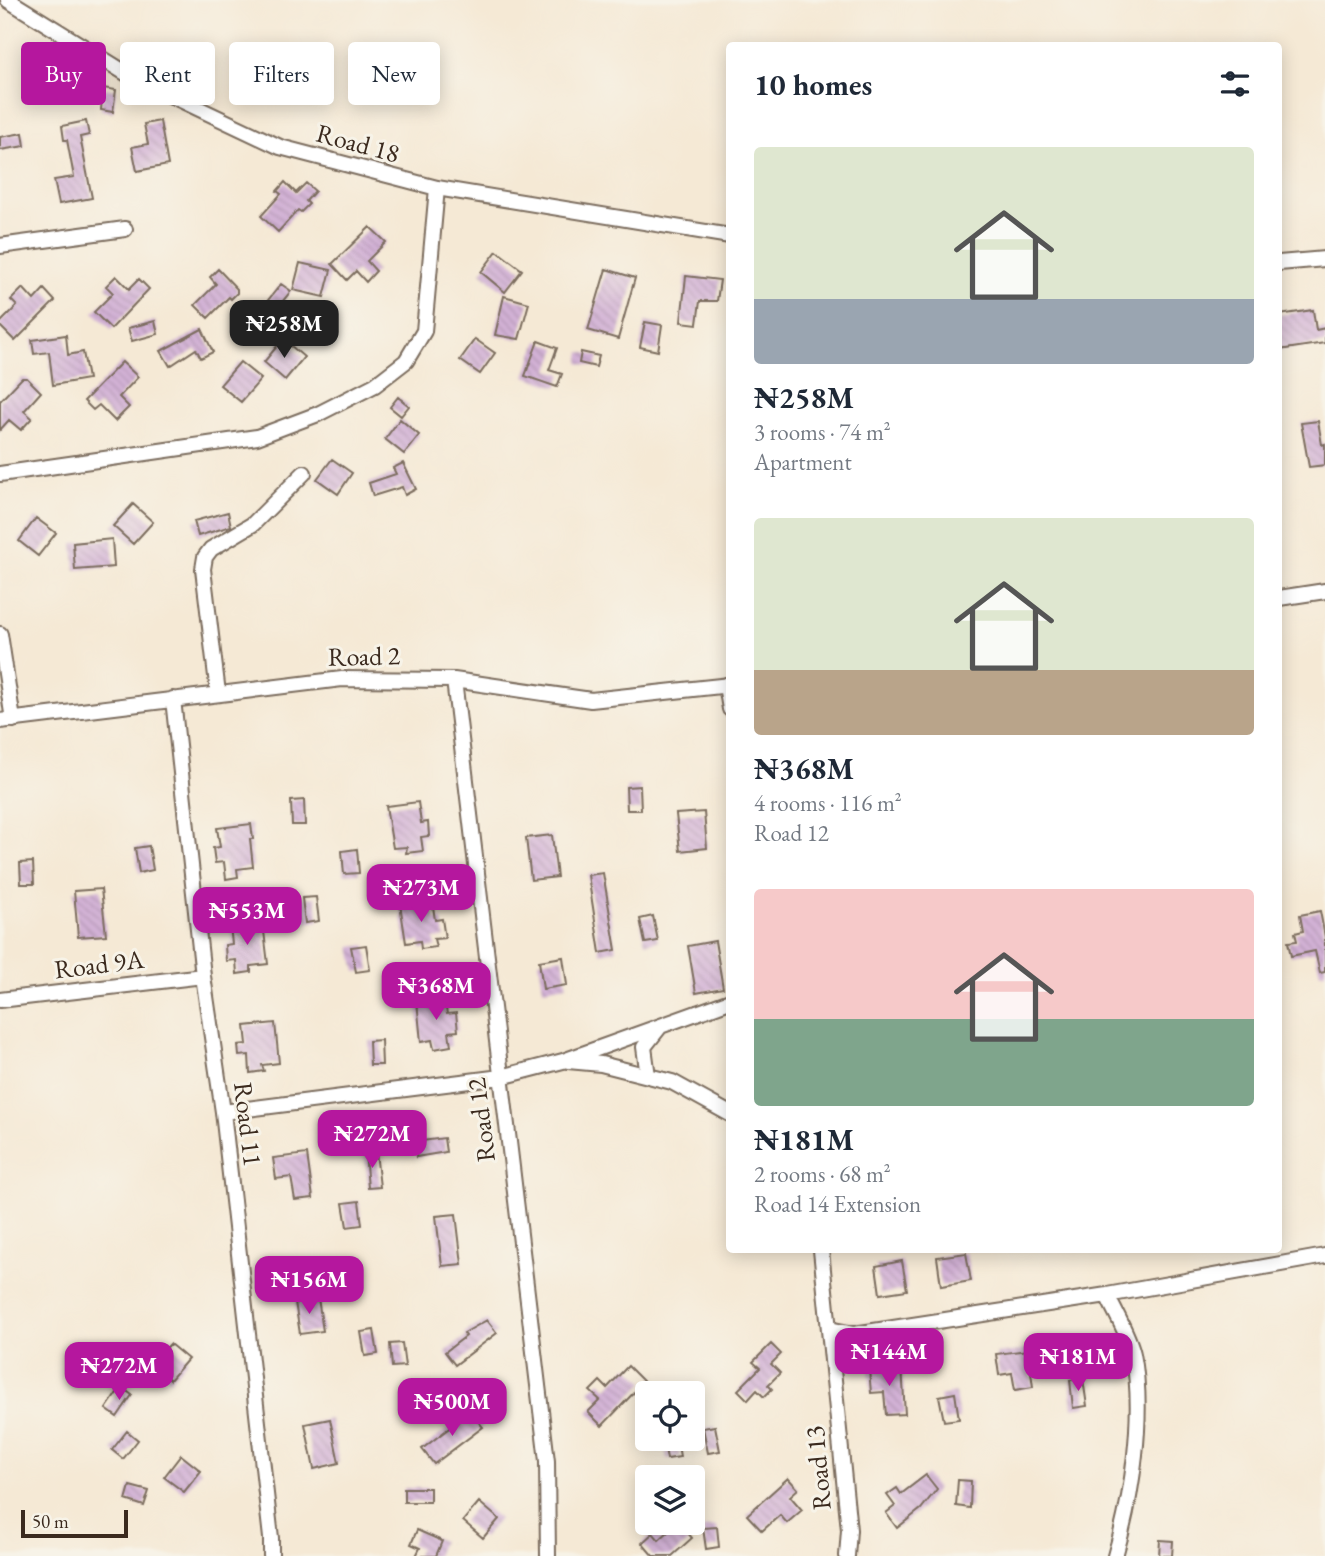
<!DOCTYPE html>
<html lang="en">
<head>
<meta charset="utf-8">
<style>
	:root { --surface:#fff; --page:#f6f6f7; --text:#1f2937; --muted:#747a83; --accent:#b5179e }
	body { margin:0; font-family:"EB Garamond",serif; background:var(--page); color:var(--text); height:100vh; display:flex; flex-direction:column; font-size:26px; white-space:nowrap }
	* { box-sizing:border-box; margin:0 }
	p { font-size:23px; color:var(--muted) }
	.icon { flex:none; width:38px; height:38px; fill:none; stroke:currentColor; stroke-width:2; stroke-linecap:round; stroke-linejoin:round }
	.map { position:relative; flex:1; overflow:hidden }
	.details { position:absolute; left:726px; top:42px; width:556px; height:1211px; display:flex; flex-direction:column; background:var(--surface); border-radius:7px; box-shadow:0 4px 18px #0003 }
	.details>* { flex:none }
	.banner { position:absolute; left:21px; top:42px; width:600px; height:63px; display:flex; gap:14px }
	.tools { position:absolute; left:635px; top:1381px; display:grid; gap:14px }
	.tools a { display:grid; place-items:center; width:70px; height:70px; border-radius:7px; background:var(--surface); box-shadow:0 4px 18px #0003; font-size:35px }
	.scale { position:absolute; left:21px; bottom:18px; width:107px; box-sizing:border-box; padding-left:7px; border:4px solid #3b2a1e; border-top:0; font-size:19px; line-height:24px; white-space:nowrap; color:#3b2a1e; -webkit-text-stroke:5px #f7f3e8; paint-order:stroke }
	.price { position:absolute; translate:-50% -60px; padding:0 16px; border-radius:14px; background:var(--accent); color:#fff; font-size:23px; line-height:46px; filter:drop-shadow(0 2px 4px #0008) }
	.price::after { content:''; position:absolute; left:50%; top:42px; width:21px; height:16px; margin-left:-10px; background:inherit; clip-path:polygon(0 0,100% 0,50% 100%) }
	.price.active { background:#222; color:#fff }
	ul { padding:0; list-style:none }
	li { display:grid; align-content:center; gap:14px; height:371px; padding:0 28px }
	li span { display:grid; place-items:center; height:217px; border-radius:7px; color:#555 }
	li>.icon { margin-inline-start:auto }
	span .icon { width:126px; height:126px; fill:#fffc; stroke-width:1 }
	li b { font-size:30px }
	h2 { display:flex; justify-content:space-between; align-items:center; height:84px; padding:0 28px; font-size:30px }
	.chip { padding:0 24px; border-radius:7px; background:var(--surface); box-shadow:0 4px 18px #0003; font-size:24px; line-height:63px }
	.chip.active { background:var(--accent); color:#fff }
	.map>svg:first-child { display:block }
	.building { fill:url(#building-back-hatch) }
	.lines { fill:none; stroke-linecap:round; stroke-linejoin:round }
	.street-casing { stroke:#7c6d5e; stroke-width:18 }
	.street { stroke:#fff; stroke-width:14 }
	.labels { text-anchor:middle; stroke-width:6; stroke-linejoin:round; paint-order:stroke }
	.street-label { font-size:26px; fill:#3b2a1e; stroke:#f7f3e8 }
</style>
</head>
<body>
<div class="map">
<svg width="1325" height="1556" viewBox="0 0 1325 1556">
	<defs>
		<pattern id="building-back-hatch" width="6" height="6" patternUnits="userSpaceOnUse" patternTransform="scale(1.75)"><rect width="6" height="6" fill="#d2b1d5"/><path d="M-1 5l2 2M0 0l6 6M5-1l2 2" fill="none" stroke="#b598b6"/></pattern>
	</defs>
	<rect width="100%" height="100%" fill="#f7f3e8"/>
	<filter id="ink" filterUnits="userSpaceOnUse"><feTurbulence type="fractalNoise" baseFrequency=".0143" numOctaves="2"/><feDisplacementMap in="SourceGraphic" scale="14" xChannelSelector="R" yChannelSelector="G"/><feConvolveMatrix kernelMatrix="1 2 1 2 8 2 1 2 1" color-interpolation-filters="sRGB"/></filter>
	<filter id="wash" filterUnits="userSpaceOnUse"><feTurbulence type="fractalNoise" baseFrequency=".00686" numOctaves="4" result="noise"/><feDisplacementMap in="SourceGraphic" scale="28" xChannelSelector="R" yChannelSelector="G"/><feGaussianBlur stdDeviation="1.57" result="paint"/><feColorMatrix in="noise" values="0 0 0 0 0 0 0 0 0 0 0 0 0 0 0 0 0 1.4 0 .05"/><feComposite in="paint" operator="in"/></filter>
	<g filter="url(#wash)">
		<rect width="100%" height="100%" fill="#f5e9d5"/>
		<g id="blocks">
			<path class="building" d="M103,88l13,2 -3,22 -12,-2z
				M86,121l3,14 -9,2 12,61 -33,6 -5,-24 20,-3 -7,-37h-3l-2,-14z
				M160,121l8,44 -31,6 -5,-24 16,-3 -4,-20z
				M23,133l2,13 -25,4v-13z
				M285,182l11,11 10,-10 9,8 -9,10 3,3 -8,8 -3,-2 -20,22 -17,-16 20,-22 -4,-3z
				M370,227l16,15 -19,19 9,10 -10,11 -10,-11 -9,9 -15,-16z
				M497,251l25,19 -17,22 -24,-20z
				M300,263l31,7 -7,27 -31,-7z
				M218,269l19,20v4l-6,6 -2,-2 -21,21 -13,-13 21,-21 -6,-7z
				M606,269l29,9 -17,61 -30,-9z
				M116,276l13,13 10,-10 10,10 -38,40 -17,-17 19,-19 -7,-7z
				M686,276l34,4 -3,21h-17l-3,23 -16,-2z
				M281,284l10,7 -17,21 -9,-8z
				M23,288l11,12 10,-11 11,12 -40,40 -15,-15v-3l17,-17 -6,-6z
				M504,296l25,7 -10,36 -24,-4z
				M1313,310l3,20 9,-2v15l-46,7v-35z
				M155,321l3,13 -26,7 -4,-13z
				M645,322l17,3 -4,26 -18,-4z
				M202,329l11,23 -12,6 -5,-9 -26,17 -9,-15z
				M66,335l2,20 15,-3 5,27 -35,6 -4,-33 -15,2 -2,-14z
				M283,339l21,18 -19,23 -21,-18z
				M475,339l20,14 -15,21 -20,-14z
				M538,341l19,7 -8,22 13,4 -5,13 -32,-11z
				M581,352l18,4 -3,11 -17,-4z
				M122,362l16,15 -19,20 10,10 -14,14 -16,-16 -6,5 -9,-9z
				M240,362l21,17 -20,23 -21,-17z
				M22,378h5l14,14 -17,19 8,7 -11,12 -12,-10 -9,10v-29z
				M398,397l11,9 -8,10 -11,-9z
				M400,419l19,16 -15,19 -19,-15z
				M1318,421l4,24 3,-1v21l-16,2 -8,-44z
				M332,459l20,14 -14,21 -21,-15z
				M403,463l13,26 -11,6 -3,-8 -29,9 -4,-13 27,-9 -3,-6z
				M133,504l20,18 -20,22 -20,-18z
				M228,512l3,14 -33,10 -4,-15z
				M36,518l20,15 -18,23 -19,-15z
				M112,539l2,28 -39,3 -2,-27z
				M640,786l1,24h-14l-1,-23z
				M304,800l1,25h-13l-1,-24z
				M418,802l3,21 7,-1 1,14 -8,1 2,14 -17,2 1,-6 -14,1 -7,-42z
				M704,812l3,36 -27,3 -4,-37z
				M251,824l2,15h-3l3,28 -16,2 1,8 -12,2 -2,-17 -9,1 -2,-15 7,-1 -3,-19z
				M552,835l5,42 -26,3 -5,-42z
				M149,846l4,24 -14,3 -4,-25z
				M357,849l2,24 -15,1 -2,-23z
				M33,862l1,22h-13l-1,-21z
				M603,873l13,77 -16,3 -12,-78z
				M101,889l5,46 -28,2 -4,-46z
				M316,897l3,24 -14,2 -3,-25z
				M432,900l3,20 7,-1 3,19 -11,1 2,8 -15,2 -1,-8 -14,2 -6,-39z
				M1320,911l5,26v35l-5,1 -5,-22 -24,5 -3,-14 9,-1 -2,-8 8,-2 -3,-16z
				M653,916l5,25 -13,2 -5,-24z
				M263,923l5,41 -17,2v6l-14,2 -1,-14 -10,1 -1,-16 7,-1 -2,-18z
				M715,941l8,47 -27,5 -8,-47z
				M366,945l4,25 -14,2 -5,-25z
				M563,957l4,28 -24,4 -4,-28z
				M444,997l3,17 9,-1 2,18 -9,1 2,14 -17,3 -2,-9 -11,2 -4,-41z
				M275,1023l4,40 -17,2 2,6 -14,2 -1,-18 -10,1 -1,-11 9,-1 -2,-18z
				M381,1040l1,25h-12l-1,-24z
				M444,1138l2,14 -30,5 -2,-15z
				M376,1152l4,35 -12,1 -3,-35z
				M307,1154l6,44 -18,2 -4,-23 -15,2 -3,-21z
				M359,1201l3,24 -15,2 -4,-24z
				M456,1214l6,50 -20,2 -6,-50z
				M966,1253l5,28 -30,5 -4,-29z
				M902,1261l5,29 -27,4 -4,-28z
				M318,1298l5,33 -23,3 -5,-32z
				M487,1320l10,13 -42,32 -10,-13 21,-16 -2,-3z
				M374,1330l4,24 -13,2 -4,-24z
				M402,1343l3,23 -13,1 -2,-23z
				M170,1344l18,15 -18,21 -18,-16z
				M771,1344l10,10 -10,10 9,9 -12,12 4,4 -8,8 -7,-7 -9,10 -10,-10 22,-22 -7,-6z
				M1028,1350l5,37 -18,3 -3,-17 -13,2 -3,-21z
				M628,1366l16,16 -42,44 -14,-14 12,-12 -10,-9 10,-10 7,7z
				M902,1367l3,47 -19,1 -2,-23 -13,1 -2,-24z
				M1083,1379l4,27 -14,2 -3,-28z
				M121,1387l11,8 -15,22 -11,-8z
				M955,1393l4,26 -15,2 -5,-25z
				M470,1412l13,15 -49,37 -12,-15z
				M330,1419l9,44 -25,6 -9,-45z
				M715,1426l5,25 -12,2 -5,-25z
				M127,1431l11,9 -15,19 -11,-9z
				M663,1438h14l3,19 -13,2z
				M181,1455l20,16 -17,21 -20,-15z
				M926,1475l11,14 -16,20 -24,19 -11,-15 9,-7 -8,-11 10,-7 4,6z
				M788,1478l10,11 -8,7 12,14 -15,13 -7,-8 -18,16 -15,-16z
				M958,1480l13,1 -1,27 -14,-2z
				M130,1486l19,5 -5,15 -18,-6z
				M404,1488h26v14h-26z
				M479,1502l20,17 -16,19 -20,-17z
				M679,1522l13,16 -20,18h-19l-11,-13 11,-10 6,7z
				M717,1527l2,20 -13,2 -3,-21z
				M417,1530l25,11 -6,15h-20l4,-8 -9,-4z
				M1160,1540l13,1 -1,15h-13z"/>
		</g>
	</g>
	<g filter="url(#ink)">
		<use href="#blocks" fill-opacity="0" stroke="#7c6d5e" stroke-width="2"/>
		<g class="lines">
			<g class="street-casing">
				<path id="street" d="M8,0l124,77 148,70 157,41 293,48
					M0,246l125,-17
					M1279,263l46,-4
					M0,474l257,-37 61,-23 57,-29 31,-24 18,-30 13,-143
					M1279,598l46,-7
					M0,634l13,86
					M454,680l93,781 1,95
					M726,685l4,24
					M218,693l-15,-124 2,-12 6,-8 42,-25 51,-51
					M173,699l30,277 20,136 48,426v18
					M0,721l342,-42 112,1 137,20 139,-15
					M0,1000l203,-24
					M568,1061l33,3 71,18 58,32
					M648,1076l-4,-29 15,-19
					M223,1112l278,-35 62,-16 167,-60
					M821,1250l28,280 -2,26
					M1107,1295c8,18 22,40 26,59 12,60 -1,144 -18,202
					M829,1329l25,5 253,-39 218,-39"/>
			</g>
			<use href="#street" class="street"/>
		</g>
	</g>
	<g class="labels">
		<g class="street-label">
			<text transform="translate(358 143) rotate(15)" y="9">Road 18</text>
			<text transform="translate(364 656) rotate(-1)" y="9">Road 2</text>
			<text transform="translate(99 964) rotate(-7)" y="9">Road 9A</text>
			<text transform="translate(481 1120) rotate(-97)" y="9">Road 12</text>
			<text transform="translate(248 1124) rotate(83)" y="9">Road 11</text>
			<text transform="translate(818 1468) rotate(-95)" y="9">Road 13</text>
		</g>
	</g>
</svg>
<div class="tools">
<a><svg class="icon" aria-label="locate" viewBox="0 0 24 24"><circle cx="12" cy="12" r="6"/><path d="M12 2v4M12 18v4M2 12h4M18 12h4"/></svg></a>
<a><svg class="icon" aria-label="layers" viewBox="0 0 24 24"><path d="M12 4l9 5-9 5-9-5zM3 14l9 5 9-5"/></svg></a>
</div>
<div class="scale">50 m</div>
<b class="price active" style="left:284px;top:360px">₦258M</b>
<b class="price" style="left:421px;top:924px">₦273M</b>
<b class="price" style="left:247px;top:947px">₦553M</b>
<b class="price" style="left:436px;top:1022px">₦368M</b>
<b class="price" style="left:372px;top:1170px">₦272M</b>
<b class="price" style="left:309px;top:1316px">₦156M</b>
<b class="price" style="left:889px;top:1388px">₦144M</b>
<b class="price" style="left:1078px;top:1393px">₦181M</b>
<b class="price" style="left:119px;top:1402px">₦272M</b>
<b class="price" style="left:452px;top:1438px">₦500M</b>
<div class="banner">
<a class="chip active">Buy</a>
<a class="chip">Rent</a>
<a class="chip">Filters</a>
<a class="chip">New</a>
</div>
<section class="details">
<h2>10 homes<svg class="icon" aria-label="filters" viewBox="0 0 24 24"><path d="M4 7h16M4 17h16"/><circle cx="9" cy="7" r="2"/><circle cx="15" cy="17" r="2"/></svg></h2>
<ul>
<li><span style="background:linear-gradient(#dfe7d0 70%,#9aa5b1 0)"><svg class="icon" aria-label="home" viewBox="0 0 24 24"><path d="M3 11l9-7 9 7M6 9v11h12V9"/></svg></span><div><b>₦258M</b><p>3 rooms · 74 m²</p><p>Apartment</p></div></li>
<li><span style="background:linear-gradient(#dfe7d0 70%,#b9a48a 0)"><svg class="icon" aria-label="home" viewBox="0 0 24 24"><path d="M3 11l9-7 9 7M6 9v11h12V9"/></svg></span><div><b>₦368M</b><p>4 rooms · 116 m²</p><p>Road 12</p></div></li>
<li><span style="background:linear-gradient(#f6c9c9 60%,#7fa58c 0)"><svg class="icon" aria-label="home" viewBox="0 0 24 24"><path d="M3 11l9-7 9 7M6 9v11h12V9"/></svg></span><div><b>₦181M</b><p>2 rooms · 68 m²</p><p>Road 14 Extension</p></div></li>
</ul>
</section>
</div>
</body>
</html>
